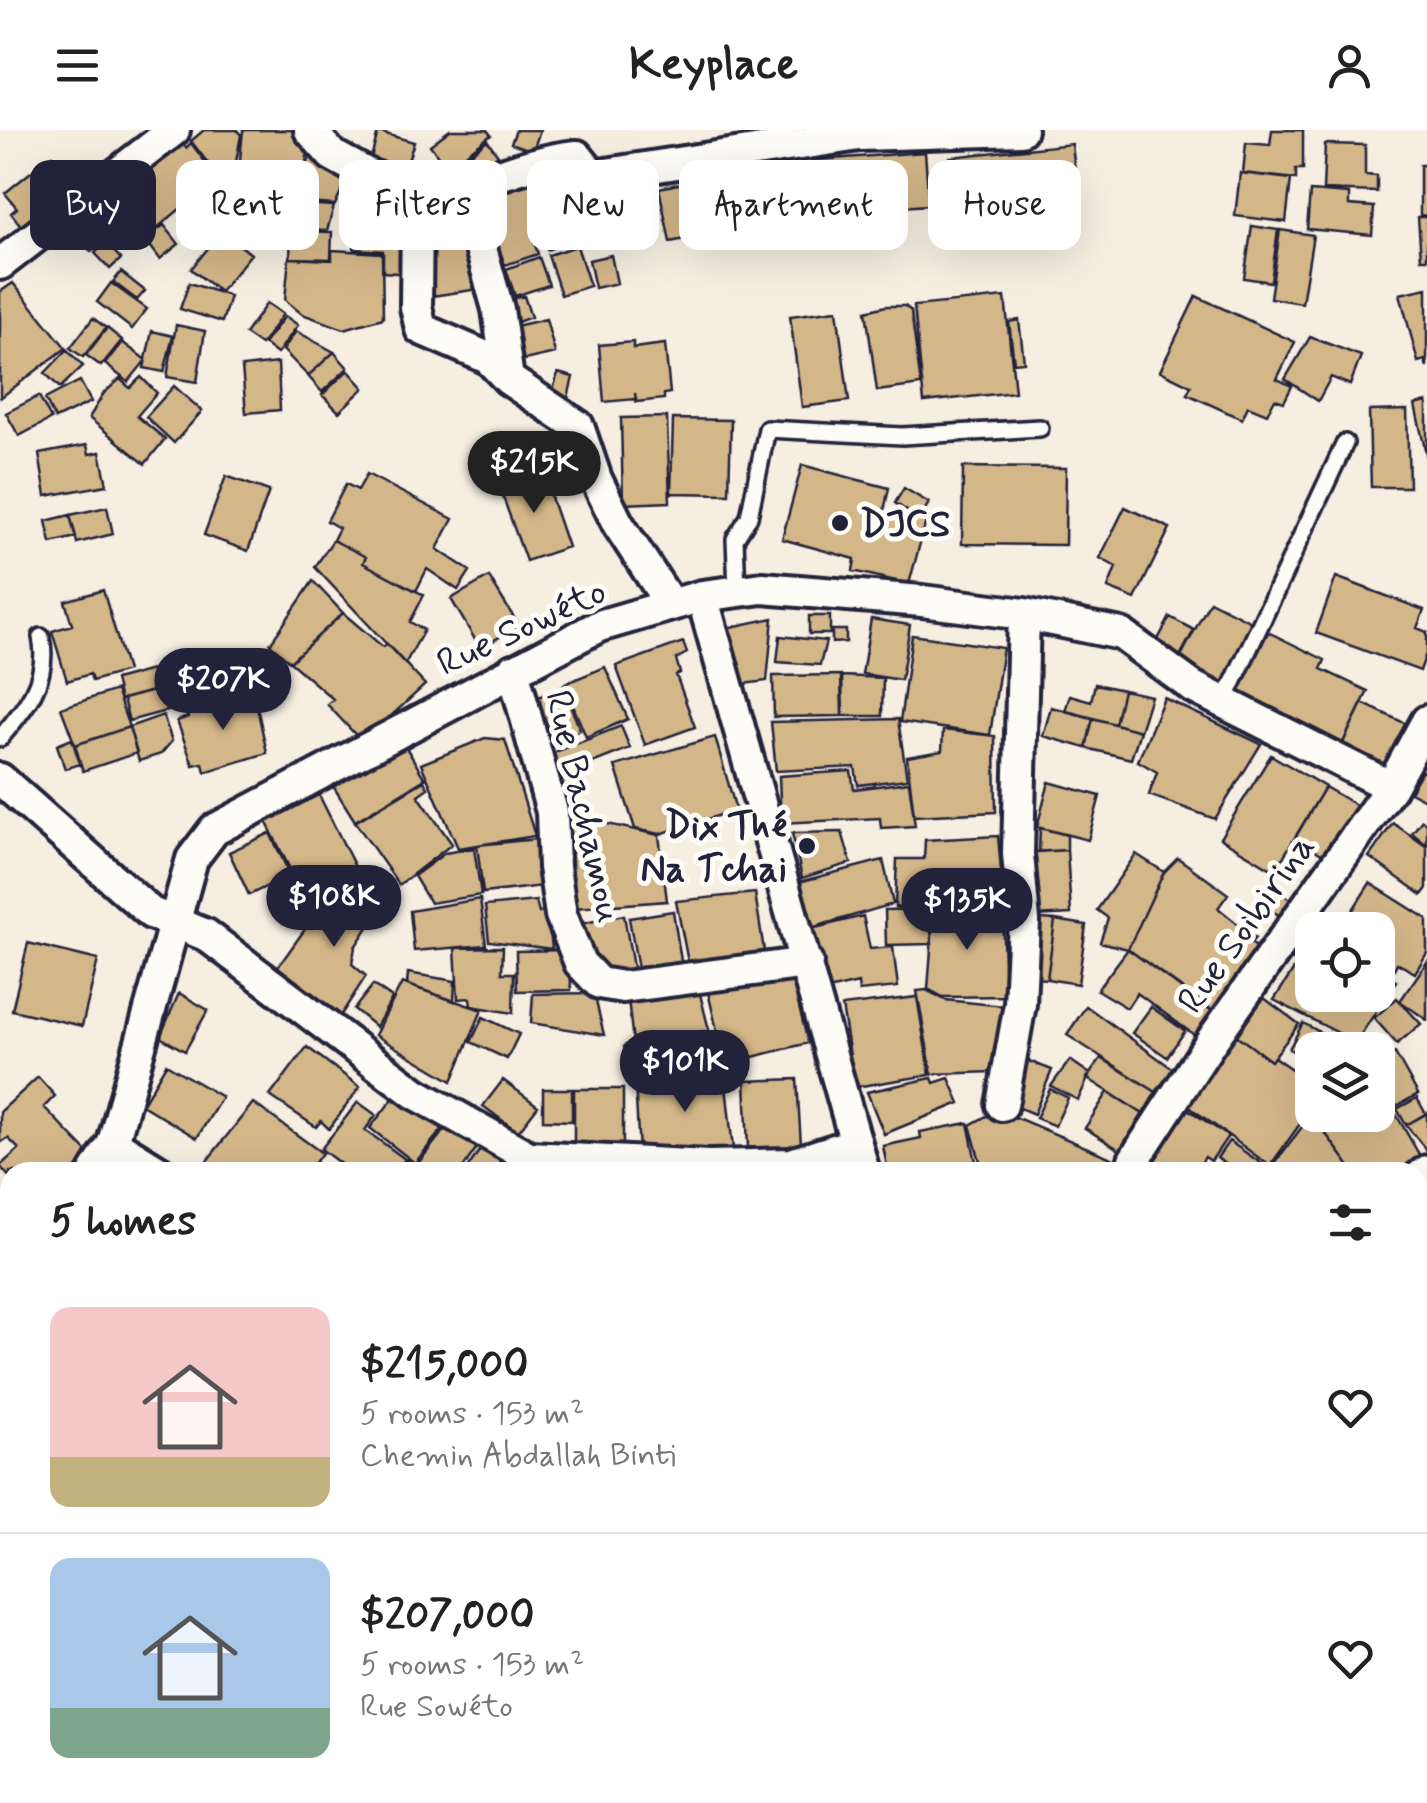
<!DOCTYPE html>
<html lang="en">
<head>
<meta charset="utf-8">
<style>
	:root { --surface:#fff; --page:#f2f2f2; --text:#222; --muted:#767676; --line:#e0e0e0; --accent:#22223b }
	body { margin:0; font-family:Mynerve,sans-serif; background:var(--page); color:var(--text); height:100vh; display:flex; flex-direction:column; font-size:38px; white-space:nowrap }
	* { box-sizing:border-box; margin:0 }
	p { font-size:32px; color:var(--muted) }
	.icon { flex:none; width:55px; height:55px; fill:none; stroke:currentColor; stroke-width:2; stroke-linecap:round; stroke-linejoin:round }
	.map { position:relative; flex:1; overflow:hidden }
	.details { position:absolute; left:0px; top:1032px; width:1428px; height:642px; display:flex; flex-direction:column; background:var(--surface); border-radius:30px 30px 0 0; box-shadow:0 10px 40px #0002 }
	.details>* { flex:none }
	.guide { position:absolute; left:30px; top:30px; width:1368px; height:90px; display:flex; gap:20px }
	.tools { position:absolute; left:1295px; top:782px; display:grid; gap:20px }
	.tools a { display:grid; place-items:center; width:100px; height:100px; border-radius:20px; background:var(--surface); box-shadow:0 10px 40px #0002; font-size:50px }
	.price { position:absolute; translate:-50% -85px; padding:0 22px; border-radius:35px; background:var(--accent); color:#fff; font-size:32px; line-height:65px; filter:drop-shadow(0 2px 5px #0008) }
	.price::after { content:''; position:absolute; left:50%; top:60px; width:30px; height:22px; margin-left:-15px; background:inherit; clip-path:polygon(0 0,100% 0,50% 100%) }
	.price.active { background:#222; color:#fff }
	ul { padding:0; list-style:none }
	li { display:flex; align-items:center; gap:30px; height:250px; padding:0 50px }
	li+li { border-top:2px solid var(--line) }
	li span { display:grid; place-items:center; flex:none; width:280px; height:200px; border-radius:20px; color:#555 }
	li>.icon { margin-inline-start:auto }
	span .icon { width:120px; height:120px; fill:#fffc; stroke-width:1 }
	li b { font-size:42px }
	h2 { display:flex; justify-content:space-between; align-items:center; height:120px; padding:0 50px; font-size:42px }
	.chip { padding:0 35px; border-radius:20px; background:var(--surface); box-shadow:0 10px 40px #0002; font-size:35px; line-height:90px }
	.chip.active { background:var(--accent); color:#fff }
	header { display:flex; justify-content:space-between; align-items:center; height:130px; padding:0 50px; background:var(--surface); font-size:45px; font-weight:700 }
	.map>svg:first-child { display:block }
	.built { fill:#ebdec7 }
	.building { fill:#d4b789; stroke:#22223b; stroke-width:2.5 }
	.lines { fill:none; stroke-linecap:round; stroke-linejoin:round }
	.lane-casing { stroke:#22223b; stroke-width:22 }
	.street-casing { stroke:#22223b; stroke-width:38 }
	.lane { stroke:#fdfcf7; stroke-width:15 }
	.street { stroke:#fdfcf7; stroke-width:30 }
	.poi-dot { fill:#22223b; stroke:#fdfcf7; stroke-width:4 }
	.labels { text-anchor:middle; stroke-width:10; stroke-linejoin:round; paint-order:stroke }
	.poi-label { font-size:38px; font-weight:bold; fill:#22223b; stroke:#fdfcf7; text-anchor:start }
	.street-label { font-size:38px; fill:#22223b; stroke:#fdfcf7 }
</style>
</head>
<body>
<header><svg class="icon" aria-label="menu" viewBox="0 0 24 24"><path d="M4 6h16M4 12h16M4 18h16"/></svg>Keyplace<svg class="icon" aria-label="person" viewBox="0 0 24 24"><circle cx="12" cy="8" r="4"/><path d="M4 21q1-7 8-7t8 7"/></svg></header>
<div class="map">
<svg width="1427" height="1673" viewBox="0 0 1427 1673">
	<rect width="100%" height="100%" fill="#f5eee1"/>
	<filter id="ink" filterUnits="userSpaceOnUse"><feTurbulence type="fractalNoise" baseFrequency=".01" numOctaves="2"/><feDisplacementMap in="SourceGraphic" scale="20" xChannelSelector="R" yChannelSelector="G"/><feConvolveMatrix kernelMatrix="1 2 1 2 8 2 1 2 1" color-interpolation-filters="sRGB"/></filter>
	<g filter="url(#ink)">
		<path class="built" d="M0,1470l10,5v190h122l-4,8h-112l-16,-8z
			M1418,1515l9,4v154h-129l5,-8h115z"/>
		<path class="building" d="M204,0h33l4,5 -5,27 -19,13 -26,-34z
			M243,0h48l20,9 -8,36h-10l-2,27 -65,-6 2,-27 11,1z
			M450,0h37l4,5 -44,33 -17,-23z
			M516,0h24l-7,21 -22,-8z
			M1272,0h31v39h-7v10l-53,-6 3,-30 24,2z
			M378,2l36,10 -8,25 -35,-9z
			M487,10l11,15 -17,13 -11,-14z
			M182,13l4,5 5,-5 26,35 -80,67 -31,-40z
			M1072,14l6,54 -123,13 -5,-54z
			M1325,14l40,1v30l12,1v16l-54,-2z
			M925,22l4,53 -121,8 -3,-52z
			M52,25l24,29 -54,43 -11,-14 6,-5 -12,-15z
			M311,25l40,14 -16,36 -44,-3 2,-27h10z
			M780,33l11,55 -121,24 -11,-54z
			M1420,35h7v51l-7,-1z
			M546,37l26,74 -25,9 -5,-15 -9,4 5,15 -33,11 -13,-34 -9,4 -11,-29 17,-6 -4,-11z
			M1240,43l51,6 -5,43 -51,-6z
			M1310,61l39,3v11l25,2 -2,28 -65,-6z
			M243,68l41,4 -2,27 -34,-1z
			M357,70l50,2 4,72 -28,-2v-21l-29,-2z
			M285,73l49,3 -7,25 -44,-2z
			M102,78l18,22 -29,22 -18,-23z
			M1418,87h9v42h-6z
			M164,95l15,19 -19,15 -15,-20z
			M1252,96l26,4 -7,52 -27,-4z
			M1280,100l33,5 -11,68 -32,-5z
			M222,101l29,23 -31,38 -29,-23z
			M291,101l41,1 -1,27 -41,-1z
			M471,101l8,58 -47,7 -9,-58z
			M106,113l15,16 -11,10 -15,-16z
			M577,116l13,40 -29,9 -13,-40z
			M332,120l50,3 1,65 -39,11 -42,-15 -17,-14 4,-42 43,2z
			M611,125l6,28 -22,5 -6,-28z
			M539,127l10,28 -34,11 -9,-27z
			M121,142l24,19 -8,9 -24,-18z
			M13,153l53,65 -66,50v-106z
			M111,153l36,26 -15,20 -35,-27z
			M189,153l41,13 -8,26 -42,-13z
			M1427,158v80l-2,-8 -7,2 -18,-68z
			M524,166l7,21 -16,6 -8,-23z
			M1196,166l99,46 -18,37 15,7 -8,16 -9,-3 -8,15 -19,-8 -6,13 -55,-25 4,-8 -31,-15z
			M1005,167l10,95 -91,10 -10,-96z
			M267,173l16,11 -22,31 -16,-11z
			M886,176h19l6,5 10,74 -44,6 -11,-80z
			M837,180l12,91 -47,6 -12,-91z
			M285,186l13,9 -21,29 -13,-10z
			M93,188l13,10 -23,29 -13,-9z
			M546,189l9,34 -31,7 -8,-34z
			M1019,190l5,42 -10,1 -5,-41z
			M176,195l29,6 -8,51 -30,-5z
			M107,198l15,12 -21,26 -15,-11z
			M152,201l21,5 -9,36 -20,-4z
			M296,201l38,21 -26,24 -25,-26z
			M1310,207l51,19 -11,29 -19,-8 -13,24 -33,-22z
			M122,212l24,18 -18,22 -23,-18z
			M633,212v6l32,-4 5,49 -6,1v5l-28,3 -1,-9 1,6 -32,3 -5,-57z
			M67,220l16,16 -23,22 -15,-15z
			M334,222l14,16 -26,24 -14,-16z
			M278,233l2,47 -34,3 -4,-46z
			M348,240l16,18 -25,24 -17,-17z
			M558,243l15,4 -6,25 -16,-5z
			M141,247l16,16 -20,23 28,23 -20,25 -56,-46 15,-25 16,-14 10,9z
			M80,251l11,21 -36,17 -10,-20z
			M174,256l28,25 -28,32 -28,-26z
			M39,266l12,23 -32,17 -13,-23z
			M1427,272v56l-12,-53z
			M1407,280l2,77h-38l-2,-76z
			M667,287l3,85 -47,2 -2,-86z
			M673,289l58,1 -2,74 -58,-1z
			M87,315l2,9 11,-2 7,33 -61,11 -7,-42z
			M802,335l87,23 -5,23 42,10 -17,63 -56,-13 2,-12 -73,-20z
			M963,337l103,1 -1,77 -103,-1z
			M542,341l26,76 -42,14 -27,-75z
			M367,344l86,45 -16,30 33,22 -12,19 -31,-21 -11,22 -53,-28 3,-6 -33,-17 6,-12 -12,-7 19,-37 12,6z
			M226,346l43,15 -21,60 -44,-16z
			M904,358l25,15 -10,16 -24,-16z
			M107,377l6,27 -36,9 -7,-28z
			M1125,377l45,21 -35,71 -27,-11 8,-21 -16,-9z
			M70,385l6,22 -25,6 -5,-22z
			M333,410l33,17 -3,6 61,32 -14,27 14,8 -19,34 -90,-97z
			M489,447l30,49 -39,22 -29,-49z
			M1336,447l88,33 -7,18 10,4v19l-7,20 -104,-38z
			M313,451l30,32 -53,49 -20,-18z
			M103,460l24,81 -35,10 -2,-7 -23,7 -15,-50 20,-6 -7,-24z
			M1210,471l45,23 -34,63 -44,-23z
			M343,483l40,34 4,-3 38,41 -46,42 -12,20 -40,-43 6,-5 -43,-37z
			M809,486h21v18h-21z
			M1170,487l24,13 -16,30 -24,-13z
			M773,488l-6,63 -32,4 -9,-57z
			M871,489l39,6 -9,55 -39,-6z
			M832,500h14v12l-14,1z
			M1268,502l57,28 -4,9 47,22 -28,58 -104,-50z
			M912,505l91,13 -13,87 -90,-13z
			M780,506l46,5 -6,24 -43,-3z
			M683,512l4,11 -11,6 4,14 -4,2 19,52 -50,18 -29,-79z
			M170,535l5,20 -55,15 -5,-20z
			M605,537l23,52 -42,18 -22,-53z
			M841,545l1,41 -68,1 -1,-41z
			M842,546l41,2 -1,38h-39z
			M1095,554l28,6 -8,34 -50,-13 5,-16 21,6z
			M167,557l6,22 -44,12 -6,-22z
			M563,557l17,43 -26,11 -18,-43z
			M116,560l13,37 -54,18 -14,-37z
			M1123,560l28,6 -11,35 -25,-7z
			M246,562l5,16 6,-1 10,46 -62,19 -2,-9 -10,2 -16,-44 11,-4 -2,-7z
			M1164,568l97,46 -46,75 -66,-24 8,-23 -19,-11z
			M1362,573l49,23 -25,52 -49,-23z
			M1051,577l42,11 -7,30 -43,-12z
			M163,585l9,26 -11,13 -22,7 -10,-34z
			M1093,588l47,13 -9,28 -45,-11z
			M898,589l9,60 -49,6 -3,-18 -79,4 -5,-49z
			M621,596l9,22 -53,21 3,13 -16,6 -11,-35z
			M129,597l8,26 -54,18 -8,-26z
			M943,600l52,6 1,76 -82,4 -7,-59 35,-6z
			M715,607l21,73 -76,24 -25,-5 -20,-63z
			M485,608l20,2 30,96 -77,12 -37,-84z
			M72,609l8,25 -15,5 -8,-24z
			M404,614l21,35 -70,42 -22,-35z
			M1271,625l54,32 -50,84 -55,-33z
			M851,641l3,18 55,-7 6,44 -34,2 -1,-10 -99,5 -2,-47z
			M1422,641l5,3v27l-17,-9z
			M424,651l4,7 -10,7 34,49 -53,41 -44,-63z
			M1049,652l51,14 -12,44 -51,-13z
			M1325,657l36,21 -31,51 -35,-21z
			M319,665l36,72 -1,30 -41,18 -47,-94z
			M570,686l89,19 8,66 -93,7z
			M1422,690l5,4v21l-15,-12z
			M1393,693l34,24v41l-5,7 -53,-38z
			M1040,698l27,7v15l-28,2z
			M842,702l9,31 -49,15 -10,-45z
			M270,703l20,42 -41,20 -20,-43z
			M998,706l6,70 -109,1 2,-48h27l1,-19z
			M538,709l5,47 -60,7 -6,-48z
			M474,718l7,47 -51,8 -16,-27 31,-23z
			M1067,720l4,64 -36,2 -5,-64z
			M1136,724l28,18 -36,77 -28,-7 8,-24 -11,-8z
			M1178,728l50,36 -10,14 37,30 -4,5 13,10 -39,56 -7,-5 -6,7 -84,-62 36,-77z
			M883,730l10,44 -82,24 -12,-46z
			M1370,753l57,36v34l-12,20 -18,-10 -3,6 -16,-11v-28h-38z
			M1271,756l29,20 -11,16 -30,-20z
			M390,760l-1,19 -19,15 -15,23 -3,17 14,12 -25,39 -63,-48 37,-52 39,-17z
			M755,763l10,64 -76,10 -13,-66z
			M480,769l6,46 -72,6 -4,-40z
			M536,771l3,12 9,-2 4,38 -63,-8 -4,-35z
			M930,779l2,35 -46,1 -1,-35z
			M934,779h68l3,87 -62,1 -15,-8z
			M673,781l9,56 -43,8 -10,-57z
			M624,785l10,58 -27,3 -20,-28 -7,-24z
			M863,786l7,33 23,-2 5,40 -39,4 -1,-8 -30,7 -17,-61z
			M1042,789l13,1 -8,59 -13,-1z
			M1055,790l31,5 -8,59 -31,-5z
			M1313,798l-1,67h66v-26l18,12 -40,61 -82,-42 24,-37 -5,-3z
			M28,813l70,17 -16,66 -70,-16z
			M503,817l-1,26h12l-1,40 -42,-7 -1,-8 -12,1 -3,-51z
			M1128,819l91,66 -18,25 -64,-47 -10,15 -30,-18z
			M570,820l1,40 -54,1 -1,-40z
			M1427,832v58l-27,-19z
			M408,843l47,8 -1,20 -47,-16z
			M792,848l16,65 -83,21 -18,-76 39,-9 1,7z
			M402,853l80,27 -30,71 -77,-46z
			M373,855l19,13 -16,29 -22,-18z
			M699,860l10,40 -26,6 2,33 -57,4 -4,-27 9,-4 -5,-43z
			M926,860l19,10 60,6 -10,66 -63,2 -15,-83z
			M179,863l29,17 -23,41 -25,-14z
			M594,863l10,42 -73,-12 2,-29z
			M917,867l13,78 -75,12 -13,-81z
			M1264,868l35,26 -28,37 -35,-26z
			M1397,868l24,26 -24,20 -23,-26z
			M1086,876l87,63 -17,23 -89,-57z
			M1151,877l34,24 -18,26 -35,-24z
			M483,887l36,17 -12,25 -36,-17z
			M1303,893l47,25 -1,2h-37v11l-23,-12z
			M1236,905l35,26 3,-4 26,18 8,-10 4,3v39l-42,59 -86,-63z
			M307,917l53,40 -31,42 -8,-8 -5,6 -46,-31z
			M1395,923l23,41 -23,13 -17,-32v-13z
			M1101,928l55,34 -13,22 -56,-36z
			M1026,930l26,10 -18,44 -26,-11z
			M1070,930l20,14 -12,26 -27,-14z
			M166,934l56,33 -25,41 -55,-33z
			M724,938l10,90 -95,-5 -4,-72h33v-8z
			M38,947l17,19 -11,11 46,48 -18,17h-62v6l-10,-12 19,-17 -11,-11 -8,5v-31z
			M932,948l2,5 15,-5 11,25 -76,31 -17,-42z
			M797,949l4,67 -53,2 -3,-67z
			M503,950l35,26 -20,26 -35,-26z
			M1378,953l46,80 -17,9h-53l-31,-42 14,-15h41z
			M402,957l45,36 -32,40 -45,-35z
			M543,959h29v32l-29,-1z
			M574,959h49v55l-49,-1z
			M1050,959l18,9 -13,28 -19,-8z
			M1108,962l35,22 -23,36 -35,-22z
			M1417,968l9,16 -20,11 -9,-16z
			M358,972l18,13 -11,15 40,29 -9,13h-45l-30,-23z
			M253,973l69,50 -14,19h-99l-7,-5z
			M1183,976l45,30 -17,25 -6,-4 -10,15h-35l-15,-10z
			M998,980l123,52 -3,10h-135l-13,-47z
			M1427,983v38l-21,-26z
			M1311,985l12,15 31,42h-86z
			M968,993l10,49h-90l-5,-26 38,-8 -1,-6z
			M449,994l31,19 -20,29h-62l9,-13 9,7z
			M1229,1011l36,25 -5,6h-29l2,-3 -16,-11z
			M483,1015l24,16 -7,11h-35z
			M1427,1051v48l-9,-15v-27z
			M10,1085v40l-10,-6v-18z
			M1418,1119l9,1v81l-9,-1z
			M0,1132l10,5 -10,28z
			M1418,1204l9,1v63l-9,-1z
			M10,1237v106l-10,-6v-84z
			M1418,1271l9,1v75l-7,6z
			M0,1339l10,6 -3,82 -7,-4z
			M1427,1411v40l-9,-10v-24z
			M0,1499l10,5v60l-6,11 -4,-2z
			M1418,1520l9,5v73l-9,-5z
			M32,1665h65l-1,8z
			M144,1665h100l-4,8h-100z
			M336,1665h79l-4,8h-64z
			M521,1665h48l14,8h-67z
			M569,1665h46l-5,8h-27z
			M615,1665h30l15,8h-50z
			M645,1665h66l-2,8h-49z
			M741,1665h49l11,8h-64z
			M815,1665h89l14,8h-107z
			M921,1665h30l-4,8z
			M985,1665h59l13,8h-77z
			M1161,1665h60l8,4 -2,4h-70z
			M1309,1665h80l15,8h-80z"/>
		<g class="lines">
			<g class="lane-casing">
				<path id="lane" d="M737,461l-2,-52 14,-22 18,-88 135,7 138,-8
					M1224,572l121,-259
					M0,608c26,-30 50,-59 41,-101"/>
			</g>
			<g class="street-casing">
				<path id="street" d="M310,0l22,25 79,43 6,11 -1,98 5,22 67,29 20,21 70,47 18,53 22,45 53,81
					M411,68c58,-7 108,-36 166,-42l16,20 266,-41 162,-5
					M417,79l58,18 23,82 10,70
					M0,134l174,-134
					M702,466l162,576
					M513,540l39,142 2,55 7,48 19,48 19,20 24,4 184,-24
					M0,649l151,134 55,22 209,158 114,64 180,9 82,-2 65,-21
					M1002,975l18,-101 4,-83 -6,-67 6,-240
					M113,1013l47,29
					M95,1042l18,-29 79,-284 22,-29 385,-204 103,-30 60,-8 160,13 102,13 97,20 72,53 198,100
					M1131,1042l3,-12 76,-117 181,-256 36,-66
					M1418,1048l9,-7
					M0,1200l10,-17
					M1418,1380l9,-4
					M0,1451l10,-1
					M1418,1481l9,5
					M1270,1665l15,8
					M724,1673l3,-8
					M970,1673l5,-8
					M1113,1673l4,-8"/>
			</g>
			<use href="#lane" class="lane"/>
			<use href="#street" class="street"/>
		</g>
	</g>
	<g class="poi-dot">
		<circle cx="840" cy="393" r="10"/>
		<circle cx="807" cy="716" r="10"/>
	</g>
	<g class="labels">
		<g class="poi-label">
			<text x="860" y="406">DJCS</text>
			<text x="787" y="707" text-anchor="end">Dix Thé<tspan x="787" dy="44">Na Tchai</tspan></text>
		</g>
		<g class="street-label">
			<text transform="translate(521 496) rotate(-25)" y="13">Rue Sowéto</text>
			<text transform="translate(585 676) rotate(77)" y="13">Rue Bachamou</text>
			<text transform="translate(1245 793) rotate(-55)" y="13">Rue Soibirina</text>
		</g>
	</g>
</svg>
<div class="tools">
<a><svg class="icon" aria-label="locate" viewBox="0 0 24 24"><circle cx="12" cy="12" r="6"/><path d="M12 2v4M12 18v4M2 12h4M18 12h4"/></svg></a>
<a><svg class="icon" aria-label="layers" viewBox="0 0 24 24"><path d="M12 4l9 5-9 5-9-5zM3 14l9 5 9-5"/></svg></a>
</div>
<b class="price active" style="left:534px;top:386px">$215K</b>
<b class="price" style="left:223px;top:603px">$207K</b>
<b class="price" style="left:334px;top:820px">$108K</b>
<b class="price" style="left:967px;top:823px">$135K</b>
<b class="price" style="left:685px;top:985px">$101K</b>
<div class="guide">
<a class="chip active">Buy</a>
<a class="chip">Rent</a>
<a class="chip">Filters</a>
<a class="chip">New</a>
<a class="chip">Apartment</a>
<a class="chip">House</a>
</div>
<section class="details">
<h2>5 homes<svg class="icon" aria-label="filters" viewBox="0 0 24 24"><path d="M4 7h16M4 17h16"/><circle cx="9" cy="7" r="2"/><circle cx="15" cy="17" r="2"/></svg></h2>
<ul>
<li><span style="background:linear-gradient(#f6c9c9 75%,#c2b280 0)"><svg class="icon" aria-label="home" viewBox="0 0 24 24"><path d="M3 11l9-7 9 7M6 9v11h12V9"/></svg></span><div><b>$215,000</b><p>5 rooms · 153 m²</p><p>Chemin Abdallah Binti</p></div><svg class="icon" aria-label="heart" viewBox="0 0 24 24"><path d="M12 20l-8-8c-3-5 5-10 8-4 3-6 11-1 8 4z"/></svg></li>
<li><span style="background:linear-gradient(#a9c7e8 75%,#7fa58c 0)"><svg class="icon" aria-label="home" viewBox="0 0 24 24"><path d="M3 11l9-7 9 7M6 9v11h12V9"/></svg></span><div><b>$207,000</b><p>5 rooms · 153 m²</p><p>Rue Sowéto</p></div><svg class="icon" aria-label="heart" viewBox="0 0 24 24"><path d="M12 20l-8-8c-3-5 5-10 8-4 3-6 11-1 8 4z"/></svg></li>
</ul>
</section>
</div>
</body>
</html>
